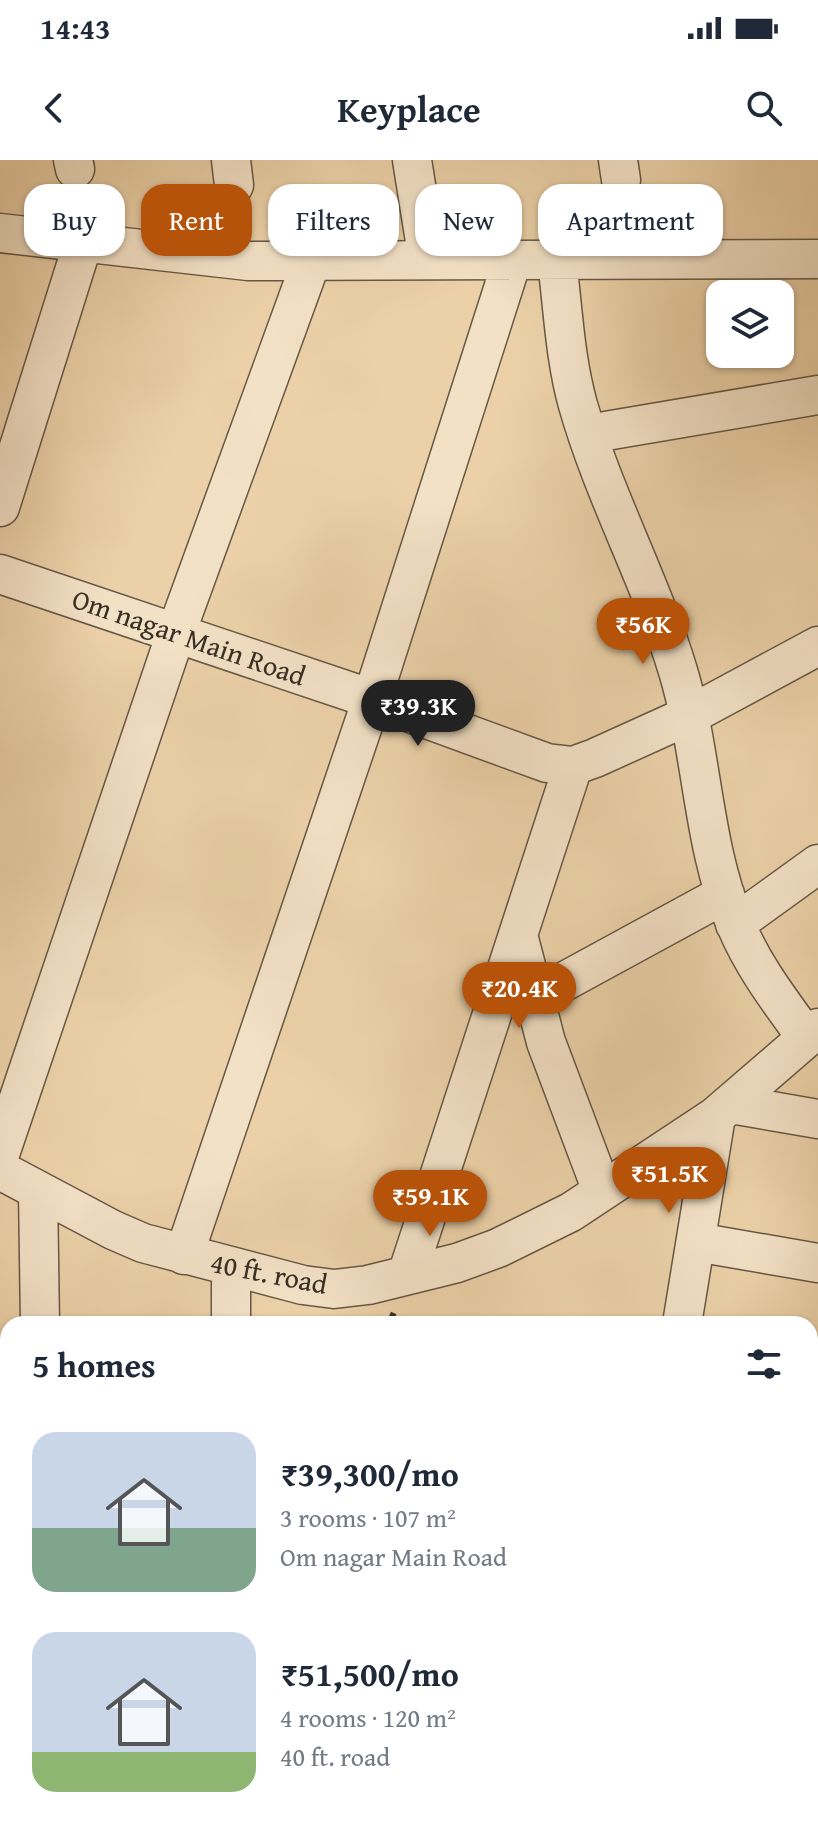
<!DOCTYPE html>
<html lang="en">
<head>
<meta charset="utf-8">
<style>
	:root { --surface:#fff; --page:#f6f6f7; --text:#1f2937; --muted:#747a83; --accent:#b45309 }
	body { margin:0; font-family:"Gentium Book Plus",serif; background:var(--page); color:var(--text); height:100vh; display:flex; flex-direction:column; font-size:30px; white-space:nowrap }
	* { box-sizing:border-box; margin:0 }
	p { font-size:26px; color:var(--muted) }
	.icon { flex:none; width:44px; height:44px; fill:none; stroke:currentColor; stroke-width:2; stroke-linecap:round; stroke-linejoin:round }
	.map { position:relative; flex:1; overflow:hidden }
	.side { position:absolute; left:0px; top:1156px; width:818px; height:512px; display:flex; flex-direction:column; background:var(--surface); border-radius:24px 24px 0 0; box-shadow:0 2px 6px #0004 }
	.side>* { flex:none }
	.top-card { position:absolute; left:24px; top:24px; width:770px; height:72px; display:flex; gap:16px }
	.tools { position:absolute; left:706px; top:120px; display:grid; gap:16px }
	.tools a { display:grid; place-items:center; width:88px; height:88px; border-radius:16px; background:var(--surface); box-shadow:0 2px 6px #0004; font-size:40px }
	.price { position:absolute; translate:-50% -68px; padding:0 18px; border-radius:28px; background:var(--accent); color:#fff; font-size:26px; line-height:52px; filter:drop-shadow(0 2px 4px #0008) }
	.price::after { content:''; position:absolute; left:50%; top:48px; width:24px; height:18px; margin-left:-12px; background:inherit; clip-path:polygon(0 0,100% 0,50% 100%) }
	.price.active { background:#222; color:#fff }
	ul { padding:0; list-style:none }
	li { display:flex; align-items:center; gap:24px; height:200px; padding:0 32px }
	li span { display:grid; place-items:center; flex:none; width:224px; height:160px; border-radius:24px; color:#555 }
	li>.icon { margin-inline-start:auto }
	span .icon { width:96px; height:96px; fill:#fffc; stroke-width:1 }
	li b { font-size:34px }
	h2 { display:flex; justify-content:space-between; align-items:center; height:96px; padding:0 32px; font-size:34px }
	.tag { padding:0 28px; border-radius:24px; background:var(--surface); box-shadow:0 2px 6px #0004; font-size:28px; line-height:72px }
	.tag.active { background:var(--accent); color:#fff }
	.status { display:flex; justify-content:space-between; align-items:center; height:56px; padding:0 40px; background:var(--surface); direction:ltr }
	.status svg { height:22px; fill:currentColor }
	header { display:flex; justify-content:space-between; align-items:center; height:104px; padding:0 32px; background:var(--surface); font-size:36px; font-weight:700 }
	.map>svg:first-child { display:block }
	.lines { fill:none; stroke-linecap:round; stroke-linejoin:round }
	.minor-casing { stroke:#655846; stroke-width:41 }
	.path { stroke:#382f25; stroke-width:5; stroke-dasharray:6 4; stroke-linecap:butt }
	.minor { stroke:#f3e1c6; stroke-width:38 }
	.labels { text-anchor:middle; stroke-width:6; stroke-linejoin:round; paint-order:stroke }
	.street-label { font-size:28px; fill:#382f25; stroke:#f3e1c6 }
</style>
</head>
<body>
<div class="status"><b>14:43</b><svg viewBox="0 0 49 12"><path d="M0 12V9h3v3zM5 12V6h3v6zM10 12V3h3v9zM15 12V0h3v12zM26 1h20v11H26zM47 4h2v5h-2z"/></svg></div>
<header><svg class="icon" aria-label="back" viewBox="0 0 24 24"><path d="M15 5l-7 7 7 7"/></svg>Keyplace<svg class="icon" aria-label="search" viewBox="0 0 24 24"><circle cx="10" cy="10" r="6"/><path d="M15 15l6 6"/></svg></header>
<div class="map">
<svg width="818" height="1668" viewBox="0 0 818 1668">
	<rect width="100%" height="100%" fill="#ecd1a8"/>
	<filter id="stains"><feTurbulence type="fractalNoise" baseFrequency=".0025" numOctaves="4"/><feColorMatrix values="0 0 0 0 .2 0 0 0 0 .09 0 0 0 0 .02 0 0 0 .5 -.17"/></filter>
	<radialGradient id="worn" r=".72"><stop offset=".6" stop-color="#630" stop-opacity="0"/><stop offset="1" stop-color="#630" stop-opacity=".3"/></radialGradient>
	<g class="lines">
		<g class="minor-casing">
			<path id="minor" d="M73,0l2,9
				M231,0l3,25
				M412,0l16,100
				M618,0l3,20
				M0,73l248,28 570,-2
				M557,101c6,48 8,98 21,144 26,91 73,176 100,266 25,83 24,174 58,254 17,41 44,76 70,112
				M588,274l230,-39
				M0,347l83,-264
				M0,414l372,125 175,64 26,3 22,-8 95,-43 128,-69
				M735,764l83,-60
				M518,775l28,107 56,149
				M534,838l191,-104
				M731,944l87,15
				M0,994l176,-521 135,-371
				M0,1010l113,60 30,13 160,42 31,4 34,-4 89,-22 41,-15 73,-36 145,-96 102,-88
				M38,1031l2,133
				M696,1082l122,21
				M184,1095l188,-556 140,-438
				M231,1108v56
				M407,1115l166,-509
				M682,1164l34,-208
				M810,1245l8,1
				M810,1518h8
				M0,1586h8
				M429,1660l1,8
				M584,1660v8
				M696,1660l1,8
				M44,1668v-8"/>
		</g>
		<path class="path" d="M390,1154l22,10"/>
		<use href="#minor" class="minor"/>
	</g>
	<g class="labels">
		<g class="street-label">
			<text transform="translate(189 477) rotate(19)" y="10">Om nagar Main Road</text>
			<text transform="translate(269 1113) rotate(11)" y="10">40 ft. road</text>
		</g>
	</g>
	<rect width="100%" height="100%" filter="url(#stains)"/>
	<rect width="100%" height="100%" fill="url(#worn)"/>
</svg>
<div class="tools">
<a><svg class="icon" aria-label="layers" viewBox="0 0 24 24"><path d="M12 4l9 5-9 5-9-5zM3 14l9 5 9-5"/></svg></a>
</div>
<b class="price" style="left:643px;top:506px">₹56K</b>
<b class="price active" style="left:418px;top:588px">₹39.3K</b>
<b class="price" style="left:519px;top:870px">₹20.4K</b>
<b class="price" style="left:669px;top:1055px">₹51.5K</b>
<b class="price" style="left:430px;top:1078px">₹59.1K</b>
<div class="top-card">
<a class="tag">Buy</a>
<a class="tag active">Rent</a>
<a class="tag">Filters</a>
<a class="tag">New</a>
<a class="tag">Apartment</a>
</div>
<section class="side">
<h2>5 homes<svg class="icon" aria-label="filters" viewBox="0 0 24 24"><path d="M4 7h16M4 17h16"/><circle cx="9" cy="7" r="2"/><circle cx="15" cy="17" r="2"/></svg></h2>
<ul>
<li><span style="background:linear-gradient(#c9d6e8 60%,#7fa58c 0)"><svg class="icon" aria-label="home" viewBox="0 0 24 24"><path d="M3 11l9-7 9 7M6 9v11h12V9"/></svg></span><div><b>₹39,300/mo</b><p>3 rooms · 107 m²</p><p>Om nagar Main Road</p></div></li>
<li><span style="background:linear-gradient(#c9d6e8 75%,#8fb573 0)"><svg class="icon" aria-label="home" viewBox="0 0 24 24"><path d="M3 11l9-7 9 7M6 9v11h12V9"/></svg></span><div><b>₹51,500/mo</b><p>4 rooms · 120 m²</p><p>40 ft. road</p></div></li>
</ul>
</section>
</div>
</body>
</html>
